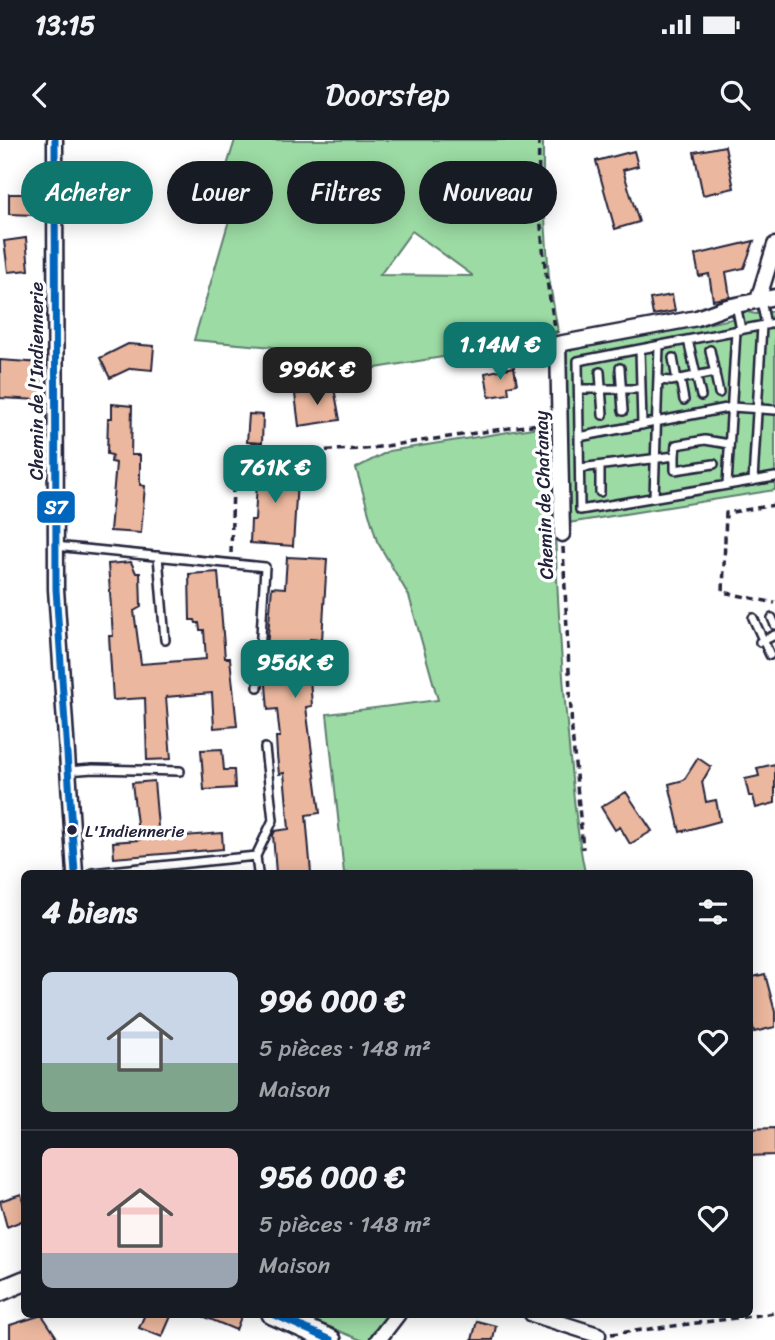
<!DOCTYPE html>
<html lang="fr">
<head>
<meta charset="utf-8">
<style>
	:root { --surface:#171b24; --page:#20242c; --text:#f1f3f6; --muted:#9ea1a6; --line:#363941; --accent:#0f766e }
	body { margin:0; font-family:Sriracha,sans-serif; background:var(--page); color:var(--text); height:100vh; display:flex; flex-direction:column; font-size:26px; white-space:nowrap }
	* { box-sizing:border-box; margin:0 }
	p { font-size:23px; color:var(--muted) }
	.icon { flex:none; width:38px; height:38px; fill:none; stroke:currentColor; stroke-width:2; stroke-linecap:round; stroke-linejoin:round }
	.map { position:relative; flex:1; overflow:hidden }
	.sheet { position:absolute; left:21px; top:730px; width:732px; height:448px; display:flex; flex-direction:column; background:var(--surface); border-radius:10px; box-shadow:0 4px 18px #0003 }
	.sheet>* { flex:none }
	.top-card { position:absolute; left:21px; top:21px; width:733px; height:63px; display:flex; gap:14px }
	.price { position:absolute; translate:-50% -60px; padding:0 16px; border-radius:14px; background:var(--accent); color:#fff; font-size:23px; line-height:46px; filter:drop-shadow(0 2px 4px #0008) }
	.price::after { content:''; position:absolute; left:50%; top:42px; width:21px; height:16px; margin-left:-10px; background:inherit; clip-path:polygon(0 0,100% 0,50% 100%) }
	.price.selected { background:#222; color:#fff }
	ul { padding:0; list-style:none }
	li { display:flex; align-items:center; gap:21px; height:175px; padding:0 21px }
	li+li { border-top:2px solid var(--line) }
	li span { display:grid; place-items:center; flex:none; width:196px; height:140px; border-radius:10px; color:#555 }
	li>.icon { margin-inline-start:auto }
	span .icon { width:84px; height:84px; fill:#fffc; stroke-width:1 }
	li b { font-size:30px }
	h2 { display:flex; justify-content:space-between; align-items:center; height:84px; padding:0 21px; font-size:30px }
	.chip { padding:0 24px; border-radius:32px; background:var(--surface); box-shadow:0 4px 18px #0003; font-size:24px; line-height:63px }
	.chip.selected { background:var(--accent); color:#fff }
	.status { display:flex; justify-content:space-between; align-items:center; height:49px; padding:0 35px; background:var(--surface); direction:ltr }
	.status svg { height:19px; fill:currentColor }
	header { display:flex; justify-content:space-between; align-items:center; height:91px; padding:0 21px; background:var(--surface); font-size:32px; font-weight:600 }
	.map>svg:first-child { display:block }
	.green { fill:#9cdba4; stroke:#5f7e70; stroke-width:2; fill-rule:evenodd }
	.building { fill:#ebb79e; stroke:#22223b; stroke-width:2 }
	.lines { fill:none; stroke-linecap:round; stroke-linejoin:round }
	.lane-casing { stroke:#22223b; stroke-width:12 }
	.street-casing { stroke:#22223b; stroke-width:19 }
	.secondary-casing { stroke:#22223b; stroke-width:24 }
	.path { stroke:#22223b; stroke-width:3.5; stroke-dasharray:7 5; stroke-linecap:butt }
	.lane { stroke:#fff; stroke-width:7 }
	.street { stroke:#fff; stroke-width:14 }
	.secondary { stroke:#fff; stroke-width:19 }
	.bus-1-casing { stroke:#fff; stroke-width:12 }
	.bus-1 { stroke:#0065bd; stroke-width:7 }
	.bus-dot { fill:#22223b; stroke:#fff; stroke-width:2.5 }
	.labels { text-anchor:middle; stroke-width:7; stroke-linejoin:round; paint-order:stroke }
	.bus-label { font-size:17px; fill:#22223b; stroke:#fff; text-anchor:start }
	.street-label { font-size:19px; fill:#22223b; stroke:#fff }
	.line-badge { stroke:#fff; stroke-width:2.5 }
	.badge-label { font-size:19px; text-anchor:middle; font-weight:bold; fill:#fff }
</style>
</head>
<body>
<div class="status"><b>13:15</b><svg viewBox="0 0 49 12"><path d="M0 12V9h3v3zM5 12V6h3v6zM10 12V3h3v9zM15 12V0h3v12zM26 1h20v11H26zM47 4h2v5h-2z"/></svg></div>
<header><svg class="icon" aria-label="back" viewBox="0 0 24 24"><path d="M15 5l-7 7 7 7"/></svg>Doorstep<svg class="icon" aria-label="search" viewBox="0 0 24 24"><circle cx="10" cy="10" r="6"/><path d="M15 15l6 6"/></svg></header>
<div class="map">
<svg width="775" height="1200" viewBox="0 0 775 1200">
	<rect width="100%" height="100%" fill="#fff"/>
	<filter id="ink" filterUnits="userSpaceOnUse"><feTurbulence type="fractalNoise" baseFrequency=".0143" numOctaves="2"/><feDisplacementMap in="SourceGraphic" scale="14" xChannelSelector="R" yChannelSelector="G"/><feConvolveMatrix kernelMatrix="1 2 1 2 8 2 1 2 1" color-interpolation-filters="sRGB"/></filter>
	<g filter="url(#ink)">
		<path class="green" d="M235,0h308v49l6,89 9,54 -13,8 -169,28 -97,10 -6,-31 -79,-7 36,-123 -5,-45zM412,91l60,44v1l-92,-1z
			M742,171l14,3 19,-3v179l-207,33 -1,-172 165,-32v-6z
			M552,285c2,104 6,207 16,310 4,47 8,93 17,138h-241l-17,-159 111,-14 -29,-104 -32,-55 -21,-73 33,-17z
			M298,1174h92l-20,26h-9z"/>
		<path class="building" d="M725,6l9,42 -31,7 -9,-43z
			M634,11l4,15 -15,4 16,52 -24,7 -19,-68z
			M9,54h25v21l-25,-1z
			M26,98l3,32 -21,2 -4,-31z
			M754,101l-10,27 -18,4 4,25 -17,3 -4,-26 -10,2 -4,-21z
			M672,155l3,16 -22,4 -3,-16z
			M128,204l26,2 -2,24 -21,-2 -21,10 -10,-20z
			M0,220l42,3 -2,37 -40,-2z
			M514,227l3,17 -9,2 1,8 -20,3 -4,-24z
			M334,248l6,32 -41,6 -4,-32z
			M112,264l20,2 -1,49h9v30l5,1 -4,47 -31,-2 6,-68 -5,-1 1,-7 -5,-1 1,-36h4z
			M249,274l14,1 -1,28 -15,-1z
			M258,322l40,3 -5,81 -43,-3 1,-23h4z
			M287,417l40,2 -5,81 -12,-1 -2,39h2l2,28 -6,1 14,106 -14,2 5,58h-35l-3,-38 2,-4 14,-2 -5,-56 -5,1 -2,-19 -1,-18h4l-3,-28 -9,1 -3,-38 7,-85 13,1z
			M131,422l5,11h4l1,34 -7,4 7,53 65,-5 -2,-29h-4l-1,-7h-3l-1,-3h-5l-1,-46 29,-2 7,86h5l7,68 -23,2 -2,-35 -46,4 5,62 -24,1 -2,-62 -32,2 -4,-64h4l-5,-72z
			M222,609l2,21h10l1,18 -31,2 -3,-40z
			M698,618l13,9 -9,15 4,20 10,-2 4,21 -40,11 -11,-48 15,-4z
			M775,624v39l-19,5 -3,-12h-4l-4,-17 14,-3 -2,-8z
			M154,641l5,57 63,-5 1,16 -109,9 -1,-16 26,-2 -7,-57z
			M626,652l26,39 -22,13 -10,-17 -5,3 -14,-23z
			M765,834l10,38v15l-21,5 -5,-21v-33z
			M775,988v27l-26,1v-27z
			M21,1054l3,10v16l-17,7 -7,-26z
			M145,1174h27l-10,23 -23,-9z
			M198,1174h44l-6,16z
			M42,1175l14,21 -9,4h-37v-15z
			M477,1181l19,5 -3,14h-21z"/>
		<g class="lines">
			<g class="lane-casing">
				<path id="lane" d="M761,160l5,25
					M736,164l5,26
					M775,183l-197,38 2,149 195,-33
					M688,200l13,56
					M640,209l2,76
					M710,210l9,43
					M673,218l4,22
					M620,228l3,43
					M600,232l3,43
					M680,239l4,21
					M658,240l13,1 44,-9
					M579,249h62
					M579,297l153,-30 43,3
					M675,316v14l39,-6
					M600,326v26
					M580,328l95,-12 1,-11 29,-5 24,4
					M753,341l9,-155
					M727,345l9,-154
					M654,357l5,-151
					M55,406l210,21 -7,120
					M158,416l7,84
					M753,478l17,37
					M772,478l3,7
					M760,502l15,-7
					M67,631l26,-2 87,2
					M256,716l17,-36 -8,-72
					M92,733l164,-17 2,17"/>
			</g>
			<g class="street-casing">
				<path id="street" d="M55,0l1,449 19,284
					M758,160l17,-55
					M562,394l-4,-190 139,-26 30,-11 48,-10
					M532,1174l66,21
					M378,1200l20,-26"/>
			</g>
			<g class="secondary-casing">
				<path id="secondary" d="M0,1151l24,-10
					M272,1174l59,26"/>
			</g>
			<path class="path" d="M539,0c-2,65 4,128 17,192
				M775,365l-49,8 -3,79 52,11
				M563,407l9,185 11,117
				M231,413l3,-100 131,-4 180,-26
				M611,1194l164,-21"/>
			<use href="#lane" class="lane"/>
			<use href="#street" class="street"/>
			<use href="#secondary" class="secondary"/>
			<g class="bus-1-casing">
				<path id="bus-1" d="M55,0l1,449 19,284
					M273,1174l58,26"/>
			</g>
			<use href="#bus-1" class="bus-1"/>
		</g>
	</g>
	<circle class="bus-dot" cx="72" cy="690" r="6"/>
	<g class="labels">
		<g class="bus-label">
			<text x="85" y="697">L'Indiennerie</text>
		</g>
		<g class="street-label">
			<text transform="translate(36 241) rotate(-90)" y="7">Chemin de l'Indiennerie</text>
			<text transform="translate(543 355) rotate(-92)" y="7">Chemin de Chatanay</text>
		</g>
	</g>
	<rect class="line-badge" x="36" y="350" width="40" height="34" rx="7" fill="#0065bd"/>
	<g class="badge-label">
		<text x="56" y="374">S7</text>
	</g>
</svg>
<b class="price" style="left:500px;top:242px">1.14M €</b>
<b class="price selected" style="left:317px;top:267px">996K €</b>
<b class="price" style="left:275px;top:365px">761K €</b>
<b class="price" style="left:295px;top:560px">956K €</b>
<div class="top-card">
<a class="chip selected">Acheter</a>
<a class="chip">Louer</a>
<a class="chip">Filtres</a>
<a class="chip">Nouveau</a>
</div>
<section class="sheet">
<h2>4 biens<svg class="icon" aria-label="filters" viewBox="0 0 24 24"><path d="M4 7h16M4 17h16"/><circle cx="9" cy="7" r="2"/><circle cx="15" cy="17" r="2"/></svg></h2>
<ul>
<li><span style="background:linear-gradient(#c9d6e8 65%,#7fa58c 0)"><svg class="icon" aria-label="home" viewBox="0 0 24 24"><path d="M3 11l9-7 9 7M6 9v11h12V9"/></svg></span><div><b>996 000 €</b><p>5 pièces · 148 m²</p><p>Maison</p></div><svg class="icon" aria-label="heart" viewBox="0 0 24 24"><path d="M12 20l-8-8c-3-5 5-10 8-4 3-6 11-1 8 4z"/></svg></li>
<li><span style="background:linear-gradient(#f6c9c9 75%,#9aa5b1 0)"><svg class="icon" aria-label="home" viewBox="0 0 24 24"><path d="M3 11l9-7 9 7M6 9v11h12V9"/></svg></span><div><b>956 000 €</b><p>5 pièces · 148 m²</p><p>Maison</p></div><svg class="icon" aria-label="heart" viewBox="0 0 24 24"><path d="M12 20l-8-8c-3-5 5-10 8-4 3-6 11-1 8 4z"/></svg></li>
</ul>
</section>
</div>
</body>
</html>
